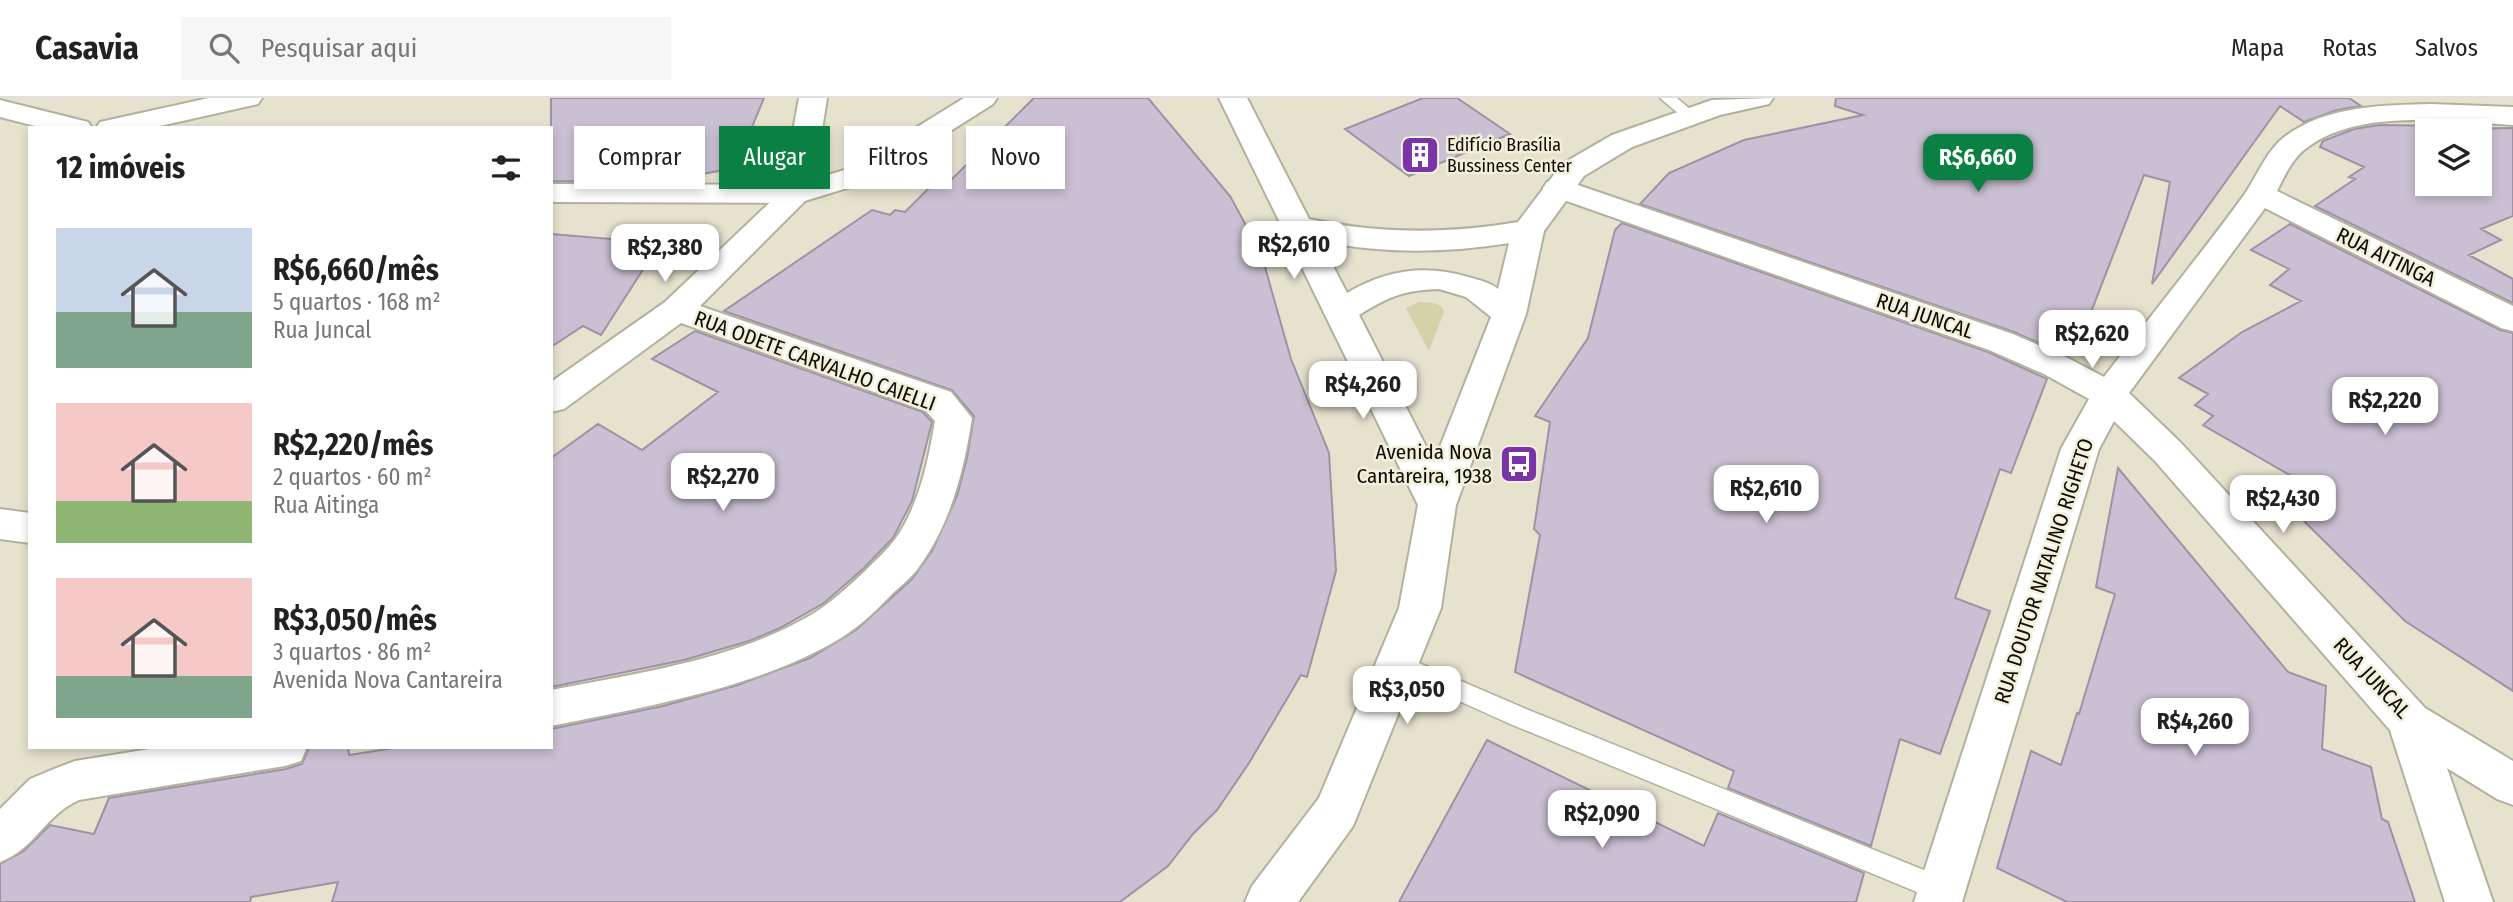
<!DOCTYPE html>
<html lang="pt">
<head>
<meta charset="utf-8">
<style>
	:root { --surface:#fff; --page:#f6f6f6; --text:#222; --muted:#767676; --line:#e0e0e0; --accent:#0b8043 }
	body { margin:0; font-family:"Fira Sans Condensed",sans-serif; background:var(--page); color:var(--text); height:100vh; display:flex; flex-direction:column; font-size:26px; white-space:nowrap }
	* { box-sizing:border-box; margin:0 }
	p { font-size:23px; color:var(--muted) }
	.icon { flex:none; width:38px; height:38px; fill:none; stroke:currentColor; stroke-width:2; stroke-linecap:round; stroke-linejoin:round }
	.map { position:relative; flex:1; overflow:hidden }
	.sheet { position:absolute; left:28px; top:28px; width:525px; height:623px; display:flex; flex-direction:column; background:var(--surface); border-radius:0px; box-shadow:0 4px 10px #0003 }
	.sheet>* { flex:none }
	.banner { position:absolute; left:574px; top:28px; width:665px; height:63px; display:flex; gap:14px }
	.buttons { position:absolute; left:2415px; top:21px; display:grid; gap:14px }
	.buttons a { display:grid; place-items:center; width:77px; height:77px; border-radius:0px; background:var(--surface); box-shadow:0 4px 10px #0003; font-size:35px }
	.price { position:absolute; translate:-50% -60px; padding:0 16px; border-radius:14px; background:#fff; color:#222; font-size:23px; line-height:46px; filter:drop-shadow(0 2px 4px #0008) }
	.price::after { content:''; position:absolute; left:50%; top:42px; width:21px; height:16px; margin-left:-10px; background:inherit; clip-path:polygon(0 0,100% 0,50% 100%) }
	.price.current { background:var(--accent); color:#fff }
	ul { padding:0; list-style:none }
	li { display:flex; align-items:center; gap:21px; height:175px; padding:0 28px }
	li span { display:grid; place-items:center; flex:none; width:196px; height:140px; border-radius:0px; color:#555 }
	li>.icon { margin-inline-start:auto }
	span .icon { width:84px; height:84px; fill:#fffc; stroke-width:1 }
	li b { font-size:30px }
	h2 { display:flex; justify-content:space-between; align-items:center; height:84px; padding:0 28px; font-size:30px }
	.pill { padding:0 24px; border-radius:0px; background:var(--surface); box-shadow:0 4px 10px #0003; font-size:24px; line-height:63px }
	.pill.current { background:var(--accent); color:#fff }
	header { display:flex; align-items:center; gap:42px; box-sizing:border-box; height:98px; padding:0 35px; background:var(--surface); border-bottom:2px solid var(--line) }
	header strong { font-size:33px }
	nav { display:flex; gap:38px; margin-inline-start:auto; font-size:24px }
	.search { width:490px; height:63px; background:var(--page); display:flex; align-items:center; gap:18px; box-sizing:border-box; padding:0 24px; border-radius:0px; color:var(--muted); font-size:26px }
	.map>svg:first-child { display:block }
	.green { fill:#d6d1a9 }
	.building { fill:#cac0d3; stroke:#9c93a5; stroke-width:2; fill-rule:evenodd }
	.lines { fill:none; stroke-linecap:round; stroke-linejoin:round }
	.lane-casing { stroke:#b3b19d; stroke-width:3 }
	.street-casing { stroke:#b3b19d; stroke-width:4 }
	.secondary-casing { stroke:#b3b19d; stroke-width:4 }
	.lane { fill:#fff; fill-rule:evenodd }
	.street { fill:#fff; fill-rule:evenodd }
	.secondary { fill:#fff; fill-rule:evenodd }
	.labels { text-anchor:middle; stroke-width:5; stroke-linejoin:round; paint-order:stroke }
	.far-poi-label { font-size:18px; fill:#0d0c06; stroke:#f2f0db; text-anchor:start }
	.street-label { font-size:21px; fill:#0d0c06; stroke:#f2f0db }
	.poi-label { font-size:21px; fill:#0d0c06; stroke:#f2f0db; text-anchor:end }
</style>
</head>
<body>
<header>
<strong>Casavia</strong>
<div class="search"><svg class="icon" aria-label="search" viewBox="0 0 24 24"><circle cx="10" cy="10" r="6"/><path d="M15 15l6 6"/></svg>Pesquisar aqui</div>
<nav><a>Mapa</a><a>Rotas</a><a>Salvos</a></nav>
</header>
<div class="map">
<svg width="2513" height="804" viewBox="0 0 2513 804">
	<rect width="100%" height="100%" fill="#e5e2ce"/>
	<path class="green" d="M1419,204l15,1 8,4 2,5 -15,39 -23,-43z"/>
	<path class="building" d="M551,0h213l-29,70 -78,14 -106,-1z
		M1034,0h114l82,98 31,57 30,106 38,94 7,118 -29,106 -6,-2 -52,88 -32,47 -24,24 -25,32 -48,36h-788l6,-20 -87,15 -1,5h-250v-38l24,-13 26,-26 44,9 15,-36 177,-29 16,-5 7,-17h39l1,8 51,-8h151v-18l112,-23 75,-21 72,-27 46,-28 56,-51 20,-28 25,-55 10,-38 7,-42 -22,-26 -228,-79 148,-101 18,5 5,-5 10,2 33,-33 11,3z
		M1423,0h34l53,36 -101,42 -64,-47z
		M1836,0h513l12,8 -24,4 -33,12 -24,-16 -128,178 18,-102 -26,-7 -68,176 -16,-7 -3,7 -43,-19 -374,-128 29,-31 75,-33 119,-25 -28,-9z
		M2380,27l68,1 4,3 61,-1v88l-32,13 20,11 -32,15 44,24v24l-198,-97 40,-27 -6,-2 15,-10 -44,-20 3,-6 31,-12zM2427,33h53v53h-53z
		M1622,125l366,129 59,27 -36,94 -11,-4 -45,129 35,13 -50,143 -40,-15 -29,107 -143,-58 6,-17 -219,-99 25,-137 -6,-6 16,-107 -15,-6 53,-78 27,-108z
		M2290,126l210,106 13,3v358l-108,-70 -104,-103 23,-11 -27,-19 8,-4 -102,-59 10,-9 -18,-11 13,-11 -29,-16 63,-46 59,-31 -31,-16 19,-16 -38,-19z
		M551,136l109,9 -59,92 -18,-9 -32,21z
		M695,233l228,81 9,10 -20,79 -19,37 -30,31 -39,34 -44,25 -31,13 -65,19 -133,27v-229l47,-34 44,26 76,-58 -66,-33z
		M2118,370l170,204 38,14 -4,63 49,18 11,52 6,3 27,80h-348l-70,-34 34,-117 30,14 16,-52 2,1 36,-120 -19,-7z
		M1487,642l217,106 14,-33 146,60 -8,29h-457z"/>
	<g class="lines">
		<g class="lane-casing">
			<path id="lane" d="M1660,0h17l21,18 -3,3h-10z
				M1398,556l128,55 425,172 4,9 -4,9 -10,3 -433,-179 -118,-53 -4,-7 4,-7z"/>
		</g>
		<g class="street-casing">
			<path id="street" d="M209,0h53l-4,6 -107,24h-55l4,-6z
				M799,0h28l-15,96 -112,112 251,86 21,26c-8,52 -21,105 -53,149 -7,10 -17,18 -26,26 -16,17 -33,33 -52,45 -82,50 -197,69 -290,88v-36c87,-17 183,-30 260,-75 20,-12 37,-28 54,-44 14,-14 28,-26 38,-44 18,-32 26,-70 32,-106l-10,-11 -244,-87 -117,86 -13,3v-30l114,-80 117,-111z
				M2431,6l82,3v18c-62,-3 -152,-17 -205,22 -15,10 -23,28 -31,44l236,115v25l-12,-3 -236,-120 -136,185 52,50 244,265 88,53v44l-16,-6 -50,-31 46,134h-48l-55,-172 -235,-269 -41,-40 -15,28 -137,453h-48l147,-453 28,-50 -45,-25 -55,-24 -442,-156 -4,-6 4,-6 11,-3 11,3 444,152 55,24 36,19c46,-61 95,-120 140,-182 14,-20 22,-45 43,-60 40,-29 96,-30 144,-31z
				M0,411l30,4v30l-30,-4z
				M162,649h145l-6,14 -16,5 -206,34c-34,15 -44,49 -79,62v-53l30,-30 29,-12 16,-6z"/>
		</g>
		<g class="secondary-casing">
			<path id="secondary" d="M964,0h33l-4,6 -120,76 -65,20 -11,3 -246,-1v-18l244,1 56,-17z
				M1219,0h28l62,121c70,15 139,15 209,3l44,-58 50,-29 100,-35 61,-2 -4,6 -49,11 -88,32 -48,29 -40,55 -18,83 -70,191 -15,103 -88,218 -55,76h-53l7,-16 67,-88 80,-190 19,-103zM1320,143c62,13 127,12 189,2l-11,46c-9,-7 -19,-9 -30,-12 -42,-13 -83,-7 -121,16zM1439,191l27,8 25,20 -57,145 -75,-147c29,-18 44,-25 80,-26z
				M0,2l88,22 4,6h-49l-43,-11z"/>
		</g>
		<use href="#lane" class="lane"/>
		<use href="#street" class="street"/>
		<use href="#secondary" class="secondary"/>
	</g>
	<defs>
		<g id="building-square" transform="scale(2.0125)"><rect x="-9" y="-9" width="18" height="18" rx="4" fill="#7b34a7" stroke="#f2f0db"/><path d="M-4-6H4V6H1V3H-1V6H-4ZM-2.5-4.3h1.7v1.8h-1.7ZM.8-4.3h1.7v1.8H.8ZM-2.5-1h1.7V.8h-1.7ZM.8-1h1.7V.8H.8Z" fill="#fff"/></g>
		<g id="bus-square" transform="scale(2.0125)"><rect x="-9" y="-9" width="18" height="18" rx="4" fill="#7b34a7" stroke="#f2f0db"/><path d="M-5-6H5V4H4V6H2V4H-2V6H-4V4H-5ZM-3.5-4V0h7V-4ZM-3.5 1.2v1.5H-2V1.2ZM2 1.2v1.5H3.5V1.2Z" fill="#fff"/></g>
	</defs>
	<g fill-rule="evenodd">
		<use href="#building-square" x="1420" y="57"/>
		<use href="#bus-square" x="1519" y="366"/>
	</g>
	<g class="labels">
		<g class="far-poi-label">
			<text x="1447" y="53">Edifício Brasília<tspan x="1447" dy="21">Bussiness Center</tspan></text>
		</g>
		<g class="street-label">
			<text transform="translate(2386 159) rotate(26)" y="7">RUA AITINGA</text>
			<text transform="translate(1925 218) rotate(19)" y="7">RUA JUNCAL</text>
			<text transform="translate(815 263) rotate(20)" y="7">RUA ODETE CARVALHO CAIELLI</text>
			<text transform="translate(2044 473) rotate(-72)" y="7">RUA DOUTOR NATALINO RIGHETO</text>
			<text transform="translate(2372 580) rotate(47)" y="7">RUA JUNCAL</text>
		</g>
		<g class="poi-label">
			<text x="1492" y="361">Avenida Nova<tspan x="1492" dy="24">Cantareira, 1938</tspan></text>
		</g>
	</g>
</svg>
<div class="buttons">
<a><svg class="icon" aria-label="layers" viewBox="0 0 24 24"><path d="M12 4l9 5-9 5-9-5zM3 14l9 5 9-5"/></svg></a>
</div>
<b class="price current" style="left:1978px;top:96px">R$6,660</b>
<b class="price" style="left:1294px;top:183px">R$2,610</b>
<b class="price" style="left:665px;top:186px">R$2,380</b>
<b class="price" style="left:2092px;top:272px">R$2,620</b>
<b class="price" style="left:1363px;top:323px">R$4,260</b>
<b class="price" style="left:2385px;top:339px">R$2,220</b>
<b class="price" style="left:723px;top:415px">R$2,270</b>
<b class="price" style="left:1766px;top:427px">R$2,610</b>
<b class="price" style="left:2283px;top:437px">R$2,430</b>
<b class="price" style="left:1407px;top:628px">R$3,050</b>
<b class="price" style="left:2195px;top:660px">R$4,260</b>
<b class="price" style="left:1602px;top:752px">R$2,090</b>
<div class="banner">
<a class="pill">Comprar</a>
<a class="pill current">Alugar</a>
<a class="pill">Filtros</a>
<a class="pill">Novo</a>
</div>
<section class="sheet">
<h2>12 imóveis<svg class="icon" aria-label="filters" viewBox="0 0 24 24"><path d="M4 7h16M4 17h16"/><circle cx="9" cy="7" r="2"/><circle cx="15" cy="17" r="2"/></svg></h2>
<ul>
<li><span style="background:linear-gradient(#c9d6e8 60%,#7fa58c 0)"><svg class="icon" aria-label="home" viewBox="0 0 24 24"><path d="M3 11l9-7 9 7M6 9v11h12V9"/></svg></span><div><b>R$6,660/mês</b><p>5 quartos · 168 m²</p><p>Rua Juncal</p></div></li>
<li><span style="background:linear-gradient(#f6c9c9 70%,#8fb573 0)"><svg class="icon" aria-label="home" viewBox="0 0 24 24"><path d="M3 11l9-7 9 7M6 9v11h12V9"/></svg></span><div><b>R$2,220/mês</b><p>2 quartos · 60 m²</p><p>Rua Aitinga</p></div></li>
<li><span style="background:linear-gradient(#f6c9c9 70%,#7fa58c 0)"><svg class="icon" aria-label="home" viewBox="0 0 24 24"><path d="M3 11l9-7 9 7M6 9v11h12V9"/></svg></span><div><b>R$3,050/mês</b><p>3 quartos · 86 m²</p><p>Avenida Nova Cantareira</p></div></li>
</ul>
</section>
</div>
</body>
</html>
